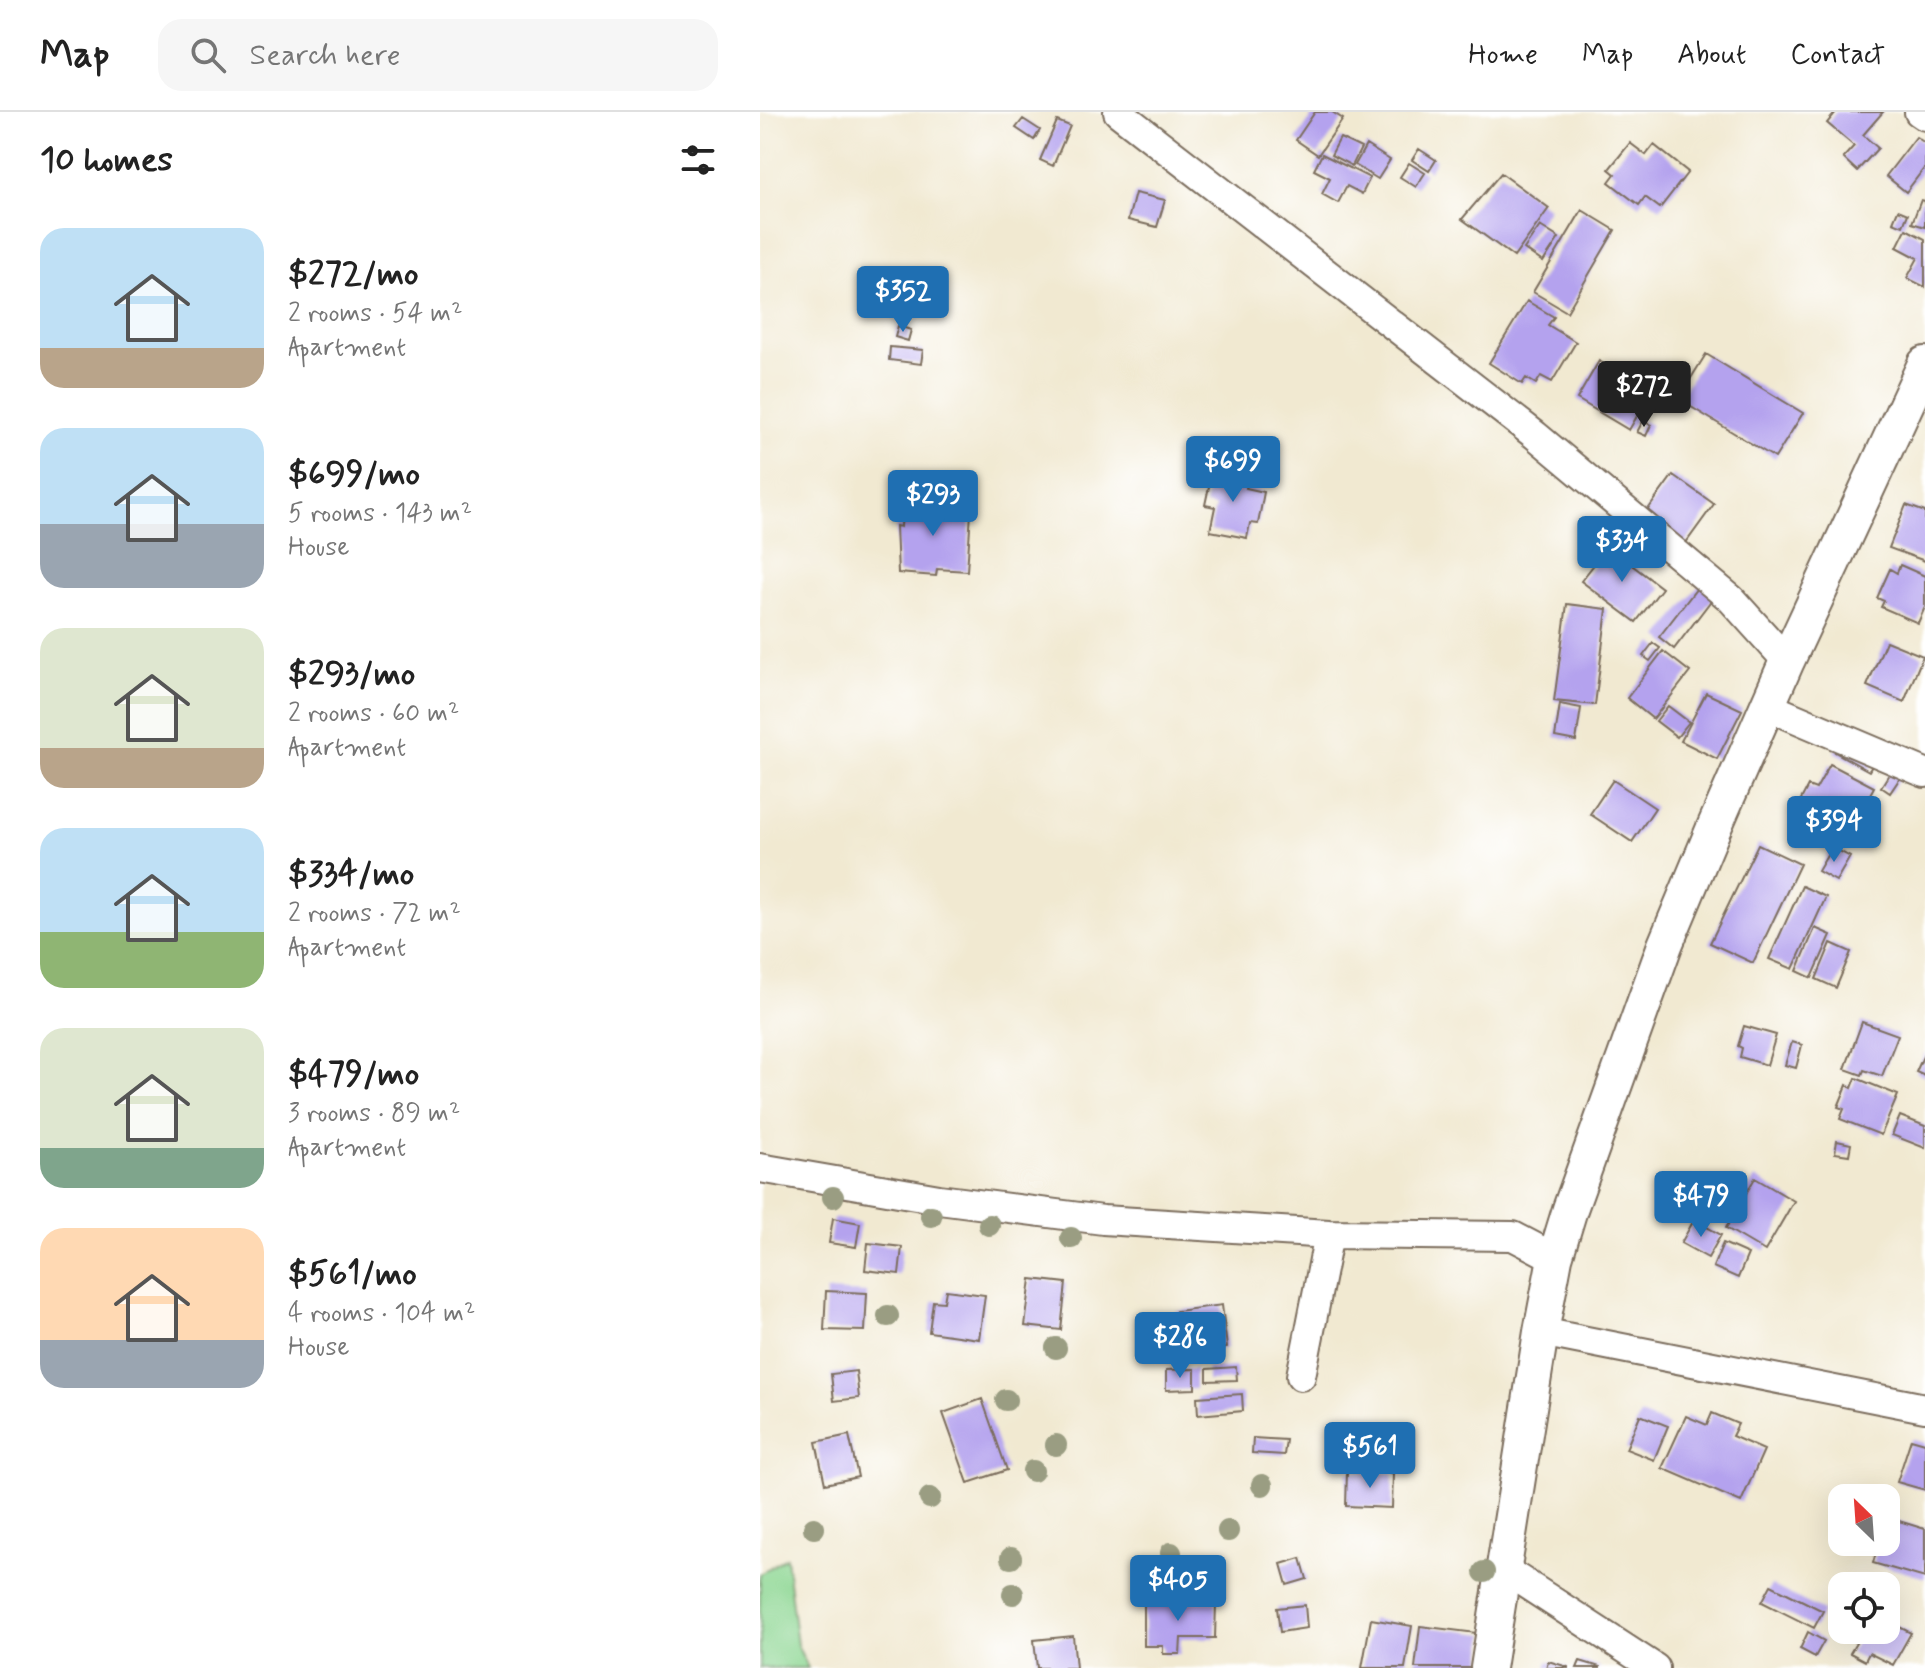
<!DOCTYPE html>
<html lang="en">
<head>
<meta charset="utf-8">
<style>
	:root { --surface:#fff; --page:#f6f6f6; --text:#222; --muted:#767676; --line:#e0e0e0; --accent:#1f6fb2 }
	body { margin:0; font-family:Mynerve,sans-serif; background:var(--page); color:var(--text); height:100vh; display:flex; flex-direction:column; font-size:30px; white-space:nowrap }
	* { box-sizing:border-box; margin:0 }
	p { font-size:26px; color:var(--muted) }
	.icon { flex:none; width:44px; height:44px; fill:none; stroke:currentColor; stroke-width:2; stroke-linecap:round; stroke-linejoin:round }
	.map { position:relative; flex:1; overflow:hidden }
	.panel { display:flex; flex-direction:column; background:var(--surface); width:760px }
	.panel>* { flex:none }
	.needle { width:52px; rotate:335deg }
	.tools { position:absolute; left:1068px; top:1372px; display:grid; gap:16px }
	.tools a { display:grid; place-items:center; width:72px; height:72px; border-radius:16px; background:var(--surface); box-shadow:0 8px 32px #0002; font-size:40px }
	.price { position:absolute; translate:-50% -68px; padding:0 18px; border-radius:8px; background:var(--accent); color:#fff; font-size:26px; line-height:52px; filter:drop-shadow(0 2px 4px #0008) }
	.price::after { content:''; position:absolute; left:50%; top:48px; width:24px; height:18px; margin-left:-12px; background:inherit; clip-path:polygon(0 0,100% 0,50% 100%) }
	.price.selected { background:#222; color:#fff }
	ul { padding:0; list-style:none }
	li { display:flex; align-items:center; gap:24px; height:200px; padding:0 40px }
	li span { display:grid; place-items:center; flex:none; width:224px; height:160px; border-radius:24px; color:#555 }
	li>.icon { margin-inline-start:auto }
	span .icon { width:96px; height:96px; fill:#fffc; stroke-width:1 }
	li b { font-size:34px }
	h2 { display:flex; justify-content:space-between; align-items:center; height:96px; padding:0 40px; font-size:34px }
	header { display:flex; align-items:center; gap:48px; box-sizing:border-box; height:112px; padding:0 40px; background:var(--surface); border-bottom:2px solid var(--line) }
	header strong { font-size:38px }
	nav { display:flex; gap:44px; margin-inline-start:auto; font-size:28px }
	.search { width:560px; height:72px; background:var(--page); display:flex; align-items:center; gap:20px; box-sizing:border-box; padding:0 28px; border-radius:24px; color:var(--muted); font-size:30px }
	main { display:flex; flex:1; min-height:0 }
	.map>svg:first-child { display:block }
	.green { fill:#8cd692; stroke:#648058; stroke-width:2 }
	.building { fill:#b4a2ee }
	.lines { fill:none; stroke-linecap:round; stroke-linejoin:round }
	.minor-casing { stroke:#7b6d5d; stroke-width:32 }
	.tertiary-casing { stroke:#7b6d5d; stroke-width:38 }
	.minor { stroke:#fff; stroke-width:28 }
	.tertiary { stroke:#fff; stroke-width:34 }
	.tree { fill:#9a9d82 }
</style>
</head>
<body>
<header>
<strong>Map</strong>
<div class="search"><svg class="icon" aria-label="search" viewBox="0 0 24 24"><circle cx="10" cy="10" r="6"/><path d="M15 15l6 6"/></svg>Search here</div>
<nav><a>Home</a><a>Map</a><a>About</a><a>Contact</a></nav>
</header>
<main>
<section class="panel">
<h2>10 homes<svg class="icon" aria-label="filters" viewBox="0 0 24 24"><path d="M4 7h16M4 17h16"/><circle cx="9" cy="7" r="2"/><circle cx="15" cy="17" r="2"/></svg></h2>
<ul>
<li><span style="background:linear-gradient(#bfe0f5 75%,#b9a48a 0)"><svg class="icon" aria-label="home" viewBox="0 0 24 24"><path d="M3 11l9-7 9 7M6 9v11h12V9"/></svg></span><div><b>$272/mo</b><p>2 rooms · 54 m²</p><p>Apartment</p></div></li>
<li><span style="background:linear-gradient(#bfe0f5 60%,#9aa5b1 0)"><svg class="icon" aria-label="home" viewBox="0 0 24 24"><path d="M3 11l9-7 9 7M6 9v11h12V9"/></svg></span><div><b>$699/mo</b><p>5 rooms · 143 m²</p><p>House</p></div></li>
<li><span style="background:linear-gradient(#dfe7d0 75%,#b9a48a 0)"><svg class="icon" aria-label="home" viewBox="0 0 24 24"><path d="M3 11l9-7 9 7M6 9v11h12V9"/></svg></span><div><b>$293/mo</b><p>2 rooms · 60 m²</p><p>Apartment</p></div></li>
<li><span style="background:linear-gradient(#bfe0f5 65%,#8fb573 0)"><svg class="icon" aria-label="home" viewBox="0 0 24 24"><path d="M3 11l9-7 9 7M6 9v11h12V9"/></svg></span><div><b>$334/mo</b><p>2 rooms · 72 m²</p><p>Apartment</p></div></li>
<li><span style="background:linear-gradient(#dfe7d0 75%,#7fa58c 0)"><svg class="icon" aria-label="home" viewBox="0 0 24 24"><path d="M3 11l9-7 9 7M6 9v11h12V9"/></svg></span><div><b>$479/mo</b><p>3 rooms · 89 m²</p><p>Apartment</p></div></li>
<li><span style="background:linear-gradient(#ffd9b3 70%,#9aa5b1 0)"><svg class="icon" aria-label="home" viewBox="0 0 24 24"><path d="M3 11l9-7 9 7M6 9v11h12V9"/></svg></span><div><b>$561/mo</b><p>4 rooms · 104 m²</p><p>House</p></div></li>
</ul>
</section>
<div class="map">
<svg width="1165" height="1556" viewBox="0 0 1165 1556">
	<rect width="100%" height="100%" fill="#fff"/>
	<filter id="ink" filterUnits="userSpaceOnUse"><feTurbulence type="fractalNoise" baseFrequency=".0125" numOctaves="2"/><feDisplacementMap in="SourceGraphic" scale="16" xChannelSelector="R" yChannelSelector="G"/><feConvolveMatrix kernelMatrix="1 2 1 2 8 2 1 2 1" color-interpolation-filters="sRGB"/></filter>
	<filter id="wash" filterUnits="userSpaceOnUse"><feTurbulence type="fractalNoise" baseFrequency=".006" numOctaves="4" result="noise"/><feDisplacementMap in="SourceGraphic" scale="32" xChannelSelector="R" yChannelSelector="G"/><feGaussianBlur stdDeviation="1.8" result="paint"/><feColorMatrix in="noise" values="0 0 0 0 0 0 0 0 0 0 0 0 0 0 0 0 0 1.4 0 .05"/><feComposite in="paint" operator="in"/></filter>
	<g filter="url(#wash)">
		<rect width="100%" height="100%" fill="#f1e9d1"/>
		<path class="green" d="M26,1445l11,88 11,23h-48v-94z"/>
		<g id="blocks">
			<path class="building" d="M555,0h17l11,7 -25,36 -22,-15z
				M1076,0h47l-20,23 15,13 -21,23 -14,-13 11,-12 -27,-23z
				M263,7l17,11 -6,10 -18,-12z
				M297,9l13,5 -17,40 -13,-6z
				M1156,25l9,6v24l-19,25 -20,-16z
				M580,26l21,10 -9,18 -21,-11z
				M870,31l16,12 8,-10 34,27 -28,36 -15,-11 -6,8 -30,-23 6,-8 -6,-5z
				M606,33l24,15 -12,19 -23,-14z
				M659,37l17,11 -7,11 -17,-11z
				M562,42l48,24 -8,16 -15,-8 -9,17 -16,-9 8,-16 -16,-8z
				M649,51l16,10 -9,14 -16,-10z
				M741,61l48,35 -35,49 -52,-38z
				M375,81l30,7 -8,27 -29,-7z
				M1161,88l4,1v26l-13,-4z
				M822,98l33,20 -48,82 -34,-20z
				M1138,98l10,4 -5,12 -10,-4z
				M780,114l19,12 -16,24 -19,-13z
				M1146,117l19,10v48l-18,-9 11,-20 -21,-11z
				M767,189l27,16 -6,8 28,17 -24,40 -11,-6 -5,8 -10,-6 -4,6 -33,-21z
				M138,214l13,4 -3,11 -13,-4z
				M130,235l33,3 -2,14 -32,-4z
				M946,242l97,59 -28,45 -97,-59z
				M839,249l52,31 -22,38 -52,-31z
				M897,282l8,4 -5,11 -9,-4z
				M883,309l8,4 -5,11 -9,-4z
				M453,356l24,5 -2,8 12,2 -1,5 18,4 -6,32 -8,-1 -3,15 -37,-7 5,-24 -10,-2z
				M913,363l41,29 -29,40 -41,-29z
				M160,385l34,2 -1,13 18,1 -4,58 -30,-2 -1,7 -38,-3 -2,-47 5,1 1,-19 17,1z
				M1146,393l19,7v49l-36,-13z
				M848,435l54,41 -26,34 -55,-41z
				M1140,453l25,11v31l-7,16 -37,-16 3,-6 -7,-3 13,-29 7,4z
				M941,471l15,11 -42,55 -15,-12z
				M807,492l40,5 -12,96 -41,-4z
				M1126,529l37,15 -19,46 -37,-16z
				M893,531l7,5 -10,13 -7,-5z
				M903,539l27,21 -37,47 -26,-21z
				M946,581l36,17 -25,49 -36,-18z
				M800,592l21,4 -5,33 -21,-4z
				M908,594l21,16 -12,15 -21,-16z
				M1081,628l34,20 -6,11 -34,-19z
				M1070,652l44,23 -32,59 -40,-22 5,-9 -11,-6 12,-23 8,3z
				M1134,654l10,6 -14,21 -9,-6z
				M853,668l42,28 -23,34 -42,-28z
				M998,732l42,20 -47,99 -43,-20z
				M1072,735l18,10 -14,24 -18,-10z
				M1042,774l24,11 -33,72 -24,-10z
				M1055,816l16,7 -19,43 -15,-7z
				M1071,831l20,9 -15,36 -20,-9z
				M1102,910l36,13 -16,41 -18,-6 -2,5 -17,-6z
				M984,914l32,9 -9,30 -27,-8 2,-9 -4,-2z
				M1032,930l10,3 -6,23 -11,-3z
				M1165,940v24l-9,-4z
				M1096,966l42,17 -17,40 -41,-16 4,-10 -6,-2 9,-22 5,3z
				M1140,1004l25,10v22l-33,-13z
				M1077,1029l14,3 -2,11 -14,-2z
				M995,1066l39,23 -29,50 -39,-23z
				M73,1106l27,5 -4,24 -27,-4z
				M934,1108l27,15 -13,23 -27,-15z
				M108,1131l34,4 -3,27 -34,-4z
				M963,1131l25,11 -10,24 -25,-11z
				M271,1167l35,4 -5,47 -36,-4z
				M186,1178l39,5 -6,44 -50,-7 4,-31 11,1z
				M66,1179l41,2 -2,38 -41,-1z
				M462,1193l5,43 -46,6 -5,-43z
				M476,1255l1,13 -30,1v-12z
				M435,1257v20l-29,1v-20z
				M96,1259l3,27 -25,3 -3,-27z
				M482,1282l1,17 -45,4 -1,-18z
				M222,1287l25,71 -39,13 -25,-70z
				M952,1301l26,11 -6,12 32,14 -23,52 -79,-34 24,-52 21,9z
				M880,1303l28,11 -14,34 -28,-11z
				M89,1323l9,42 -33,7 -9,-42z
				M493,1326l33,2 -2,15 -32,-2z
				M1151,1327l14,4v47l-28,-8z
				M587,1360l46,1 -1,35 -46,-2z
				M1126,1405l39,12v49l-52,-15 6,-21h7z
				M541,1446l6,21 -20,6 -6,-21z
				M1011,1473l52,26 -9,17 -52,-26z
				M384,1489l72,1 -1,36h-34l-1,16h-17v-8h-19z
				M545,1493l2,23 -27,4 -3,-24z
				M611,1507l41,7 -7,42h-43z
				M1126,1508l25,13 -18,32 -24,-12 -4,8 -15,-8 6,-10 -18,-10 2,-3h46z
				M660,1514l65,8 -4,34h-66z
				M1048,1520l16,9 -9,16 -15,-8z
				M313,1524l3,32h-39l-3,-28z
				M788,1549l20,6v1h-22z
				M820,1549l20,6v1h-23z"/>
		</g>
	</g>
	<g filter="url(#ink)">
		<use href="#blocks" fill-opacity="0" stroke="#7b6d5d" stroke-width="2"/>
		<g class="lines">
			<g class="minor-casing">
				<path id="minor" d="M358,0l417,323 196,164 56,62
					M1159,0l6,4
					M1009,595l156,66
					M0,1056l179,31 164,21 226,14 184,2 42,22
					M781,1220l384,76
					M541,1264l28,-142
					M743,1457l152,99"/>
			</g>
			<g class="tertiary-casing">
				<path id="tertiary" d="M728,1556l53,-336 14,-74 15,-49 95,-264 48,-115 74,-169 138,-297"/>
			</g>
			<use href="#minor" class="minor"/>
			<use href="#tertiary" class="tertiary"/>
		</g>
		<g class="tree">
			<circle cx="73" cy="1085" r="11"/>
			<circle cx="171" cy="1104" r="11"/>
			<circle cx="229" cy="1113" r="11"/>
			<circle cx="311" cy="1126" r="11"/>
			<circle cx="128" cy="1204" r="11"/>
			<circle cx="296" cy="1236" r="11"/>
			<circle cx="246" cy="1288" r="11"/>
			<circle cx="296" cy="1333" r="11"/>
			<circle cx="273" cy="1359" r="11"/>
			<circle cx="502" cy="1373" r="11"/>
			<circle cx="170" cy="1386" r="11"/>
			<circle cx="54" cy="1416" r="11"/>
			<circle cx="468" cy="1419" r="11"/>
			<circle cx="411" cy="1441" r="11"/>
			<circle cx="251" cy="1446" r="11"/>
			<circle cx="724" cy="1460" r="11"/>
			<circle cx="253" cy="1482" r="11"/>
		</g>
	</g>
</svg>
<div class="tools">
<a><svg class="needle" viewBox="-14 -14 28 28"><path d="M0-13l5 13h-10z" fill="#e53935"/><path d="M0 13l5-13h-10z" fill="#767676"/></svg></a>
<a><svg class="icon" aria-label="locate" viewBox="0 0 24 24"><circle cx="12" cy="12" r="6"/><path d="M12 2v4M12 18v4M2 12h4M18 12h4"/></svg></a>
</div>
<b class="price" style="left:143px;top:222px">$352</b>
<b class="price selected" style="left:884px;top:317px">$272</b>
<b class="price" style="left:473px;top:392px">$699</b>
<b class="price" style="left:173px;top:426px">$293</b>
<b class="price" style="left:862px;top:472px">$334</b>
<b class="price" style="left:1074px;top:752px">$394</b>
<b class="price" style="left:941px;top:1127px">$479</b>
<b class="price" style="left:420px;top:1268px">$286</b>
<b class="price" style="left:610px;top:1378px">$561</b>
<b class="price" style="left:418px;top:1511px">$405</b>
</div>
</main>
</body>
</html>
